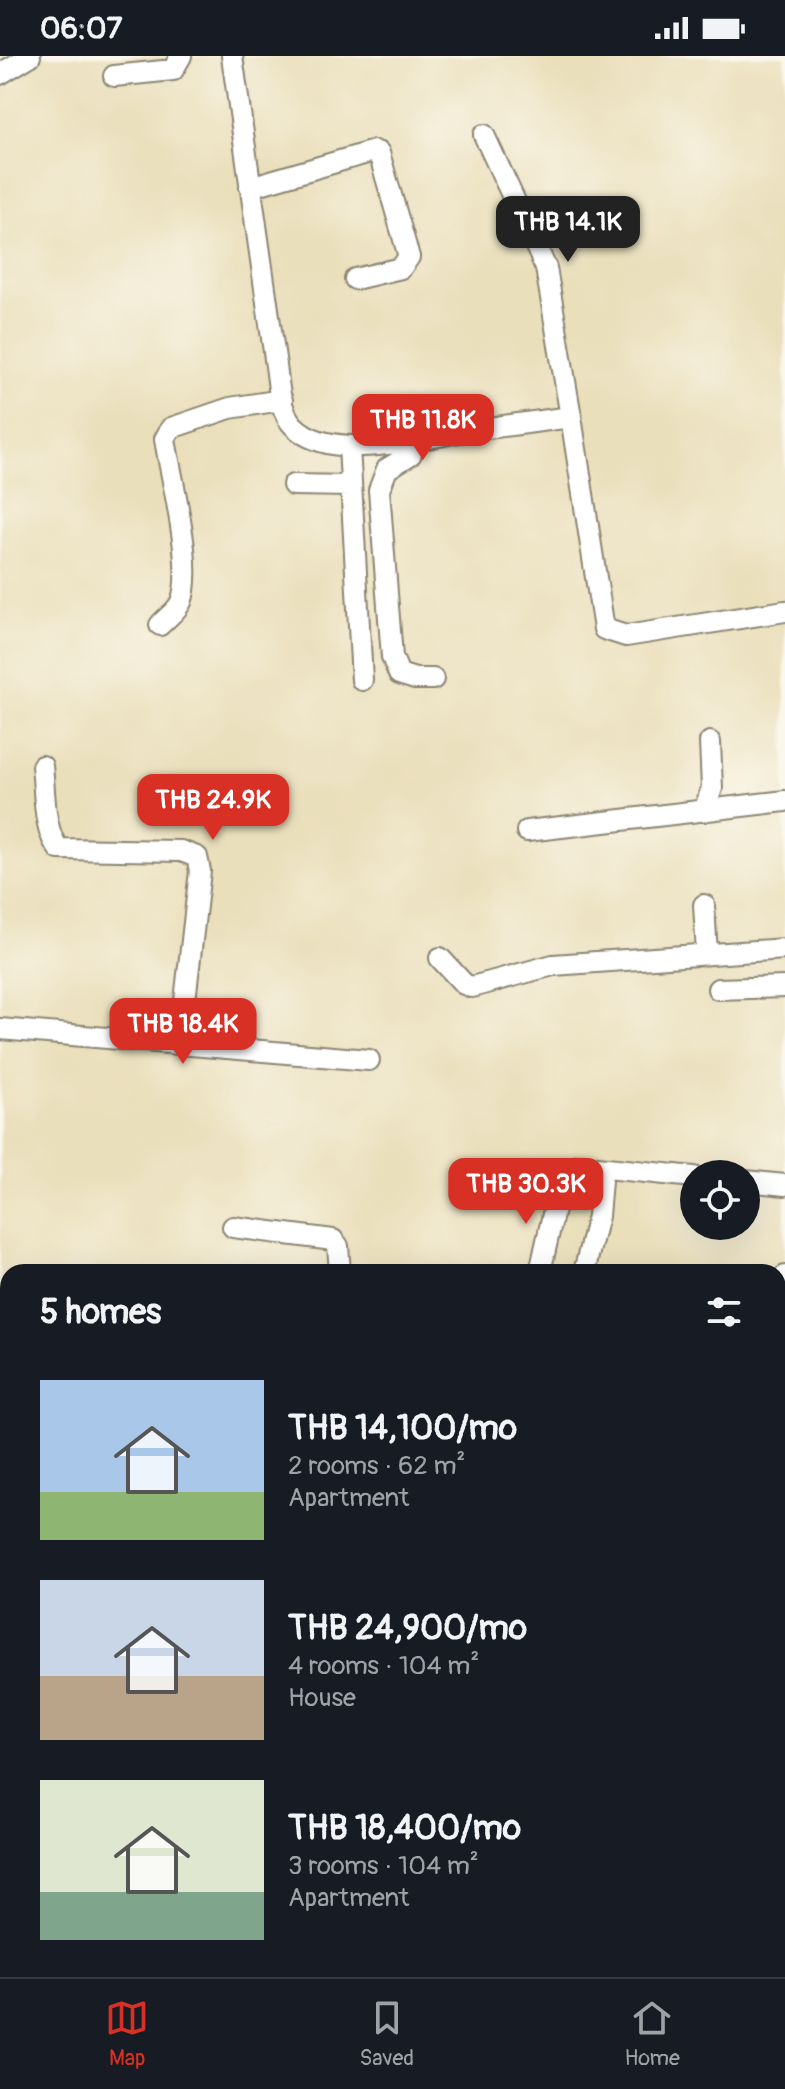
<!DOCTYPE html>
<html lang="en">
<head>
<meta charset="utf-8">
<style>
	:root { --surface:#171b24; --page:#20242c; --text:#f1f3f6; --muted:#9ea1a6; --line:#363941; --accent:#d93025 }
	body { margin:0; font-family:Pangolin,sans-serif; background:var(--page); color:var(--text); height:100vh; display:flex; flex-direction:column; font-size:30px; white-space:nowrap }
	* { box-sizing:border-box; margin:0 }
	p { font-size:26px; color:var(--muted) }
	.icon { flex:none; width:44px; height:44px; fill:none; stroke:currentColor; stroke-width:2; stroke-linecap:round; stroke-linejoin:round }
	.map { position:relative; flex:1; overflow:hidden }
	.sheet { position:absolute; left:0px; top:1208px; width:786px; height:714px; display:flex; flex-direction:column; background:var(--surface); border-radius:24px 24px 0 0; box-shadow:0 8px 32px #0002 }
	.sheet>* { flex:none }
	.fabs { position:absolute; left:680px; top:1104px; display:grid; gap:16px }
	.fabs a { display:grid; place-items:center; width:80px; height:80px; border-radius:50%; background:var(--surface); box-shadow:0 8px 32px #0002; font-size:40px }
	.price { position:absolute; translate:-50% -68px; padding:0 18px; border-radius:16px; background:var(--accent); color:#fff; font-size:26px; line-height:52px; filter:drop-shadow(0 2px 4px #0008) }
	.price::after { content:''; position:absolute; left:50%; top:48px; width:24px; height:18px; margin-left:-12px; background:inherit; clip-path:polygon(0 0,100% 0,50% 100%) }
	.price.on { background:#222; color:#fff }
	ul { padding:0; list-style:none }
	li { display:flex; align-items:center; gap:24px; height:200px; padding:0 40px }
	li span { display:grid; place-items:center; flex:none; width:224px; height:160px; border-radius:0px; color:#555 }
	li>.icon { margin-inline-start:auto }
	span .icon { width:96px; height:96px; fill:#fffc; stroke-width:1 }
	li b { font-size:34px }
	h2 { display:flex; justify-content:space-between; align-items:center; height:96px; padding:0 40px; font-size:34px }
	.status { display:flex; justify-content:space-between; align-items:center; height:56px; padding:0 40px; background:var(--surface); direction:ltr }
	.status svg { height:22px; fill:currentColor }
	.tabs { display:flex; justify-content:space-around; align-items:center; height:112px; border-top:2px solid var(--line); background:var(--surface); font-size:22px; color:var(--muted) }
	.tabs a { display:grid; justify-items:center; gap:4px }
	.tabs .on { color:var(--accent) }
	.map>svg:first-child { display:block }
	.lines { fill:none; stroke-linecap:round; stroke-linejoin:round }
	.minor-tunnel { stroke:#c4bb9e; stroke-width:20; stroke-dasharray:20 10; stroke-linecap:butt }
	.minor-casing { stroke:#8a8573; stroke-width:24 }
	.minor { stroke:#fff; stroke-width:20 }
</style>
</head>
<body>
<div class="status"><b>06:07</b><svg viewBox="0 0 49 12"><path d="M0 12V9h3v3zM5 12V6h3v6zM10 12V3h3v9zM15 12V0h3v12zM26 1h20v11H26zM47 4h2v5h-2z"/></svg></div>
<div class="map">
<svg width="785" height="1921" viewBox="0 0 785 1921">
	<rect width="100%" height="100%" fill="#fbf7ec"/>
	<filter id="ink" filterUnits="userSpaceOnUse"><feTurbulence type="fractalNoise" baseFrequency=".0125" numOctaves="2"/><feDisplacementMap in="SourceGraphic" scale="16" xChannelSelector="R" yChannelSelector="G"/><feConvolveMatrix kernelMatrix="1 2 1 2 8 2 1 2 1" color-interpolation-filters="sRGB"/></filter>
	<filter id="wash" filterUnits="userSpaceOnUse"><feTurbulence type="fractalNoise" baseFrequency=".006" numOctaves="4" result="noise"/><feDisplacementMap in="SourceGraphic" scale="32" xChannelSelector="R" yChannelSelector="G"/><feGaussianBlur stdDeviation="1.8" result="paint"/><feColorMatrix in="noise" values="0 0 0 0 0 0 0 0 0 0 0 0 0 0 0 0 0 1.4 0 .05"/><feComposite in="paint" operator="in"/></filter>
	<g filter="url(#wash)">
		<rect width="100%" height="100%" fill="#eadfbb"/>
	</g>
	<g filter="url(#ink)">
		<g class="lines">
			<path class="minor-tunnel" d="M566,1914l1,7"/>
			<g class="minor-casing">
				<path id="minor" d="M232,0l44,310c3,19 3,44 17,59 36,39 128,13 173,6 35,-5 70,-9 105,-14l33,212 22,7 159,-25
					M0,18l30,-18
					M114,20l59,-6 8,-14
					M484,79l62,133 25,149
					M250,131l124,-36 5,2 30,104 -8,11 -46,11
					M405,387l6,11 -24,15 -8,21 13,167 7,17 16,5h18
					M349,390l13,234
					M293,429l58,1
					M160,569c6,-7 17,-14 21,-23 14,-34 -10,-124 -16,-163l6,-11 59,-20 52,-8
					M42,710c3,24 1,65 17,83l122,2 16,6 3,14 -20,173
					M704,755l8,-23 -2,-46
					M527,775l258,-30
					M704,849l3,49
					M440,902l24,26 8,3 81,-22 232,-16
					M718,933l67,-2
					M0,973l369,31
					M566,1115l12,-6 116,12
					M746,1125l39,4
					M466,1132l92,4 -18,80
					M233,1171l100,13 5,6 2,26
					M584,1216l14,-56 4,-47
					M778,1356l7,-136
					M778,1749l7,-1
					M0,1778l8,1
					M384,1914v7
					M423,1914l1,7"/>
			</g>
			<use href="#minor" class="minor"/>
		</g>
	</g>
</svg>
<div class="fabs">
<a><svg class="icon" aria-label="locate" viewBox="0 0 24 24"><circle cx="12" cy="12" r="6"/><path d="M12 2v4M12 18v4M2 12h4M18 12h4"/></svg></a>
</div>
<b class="price on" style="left:568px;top:208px">THB 14.1K</b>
<b class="price" style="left:423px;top:406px">THB 11.8K</b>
<b class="price" style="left:213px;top:786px">THB 24.9K</b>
<b class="price" style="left:183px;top:1010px">THB 18.4K</b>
<b class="price" style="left:526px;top:1170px">THB 30.3K</b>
<section class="sheet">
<h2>5 homes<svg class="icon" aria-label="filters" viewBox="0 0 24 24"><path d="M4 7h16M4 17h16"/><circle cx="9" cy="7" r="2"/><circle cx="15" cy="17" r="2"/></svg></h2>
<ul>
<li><span style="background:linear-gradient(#a9c7e8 70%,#8fb573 0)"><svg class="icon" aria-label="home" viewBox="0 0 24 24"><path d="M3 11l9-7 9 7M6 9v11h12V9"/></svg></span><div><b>THB 14,100/mo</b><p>2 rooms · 62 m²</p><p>Apartment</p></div></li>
<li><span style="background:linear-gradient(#c9d6e8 60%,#b9a48a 0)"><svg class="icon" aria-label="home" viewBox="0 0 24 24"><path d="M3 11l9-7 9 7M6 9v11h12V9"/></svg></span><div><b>THB 24,900/mo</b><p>4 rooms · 104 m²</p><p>House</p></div></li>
<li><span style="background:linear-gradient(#dfe7d0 70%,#7fa58c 0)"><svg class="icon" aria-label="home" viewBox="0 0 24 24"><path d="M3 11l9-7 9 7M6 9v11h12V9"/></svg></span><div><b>THB 18,400/mo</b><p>3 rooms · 104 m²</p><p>Apartment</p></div></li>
</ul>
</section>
</div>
<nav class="tabs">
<a class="on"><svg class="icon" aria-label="map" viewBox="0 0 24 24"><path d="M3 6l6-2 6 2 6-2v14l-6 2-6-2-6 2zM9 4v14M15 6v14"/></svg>Map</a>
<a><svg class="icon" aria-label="saved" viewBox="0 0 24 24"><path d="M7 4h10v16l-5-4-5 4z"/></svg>Saved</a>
<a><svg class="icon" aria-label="home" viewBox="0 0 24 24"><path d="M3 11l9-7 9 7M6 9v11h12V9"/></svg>Home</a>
</nav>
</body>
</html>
